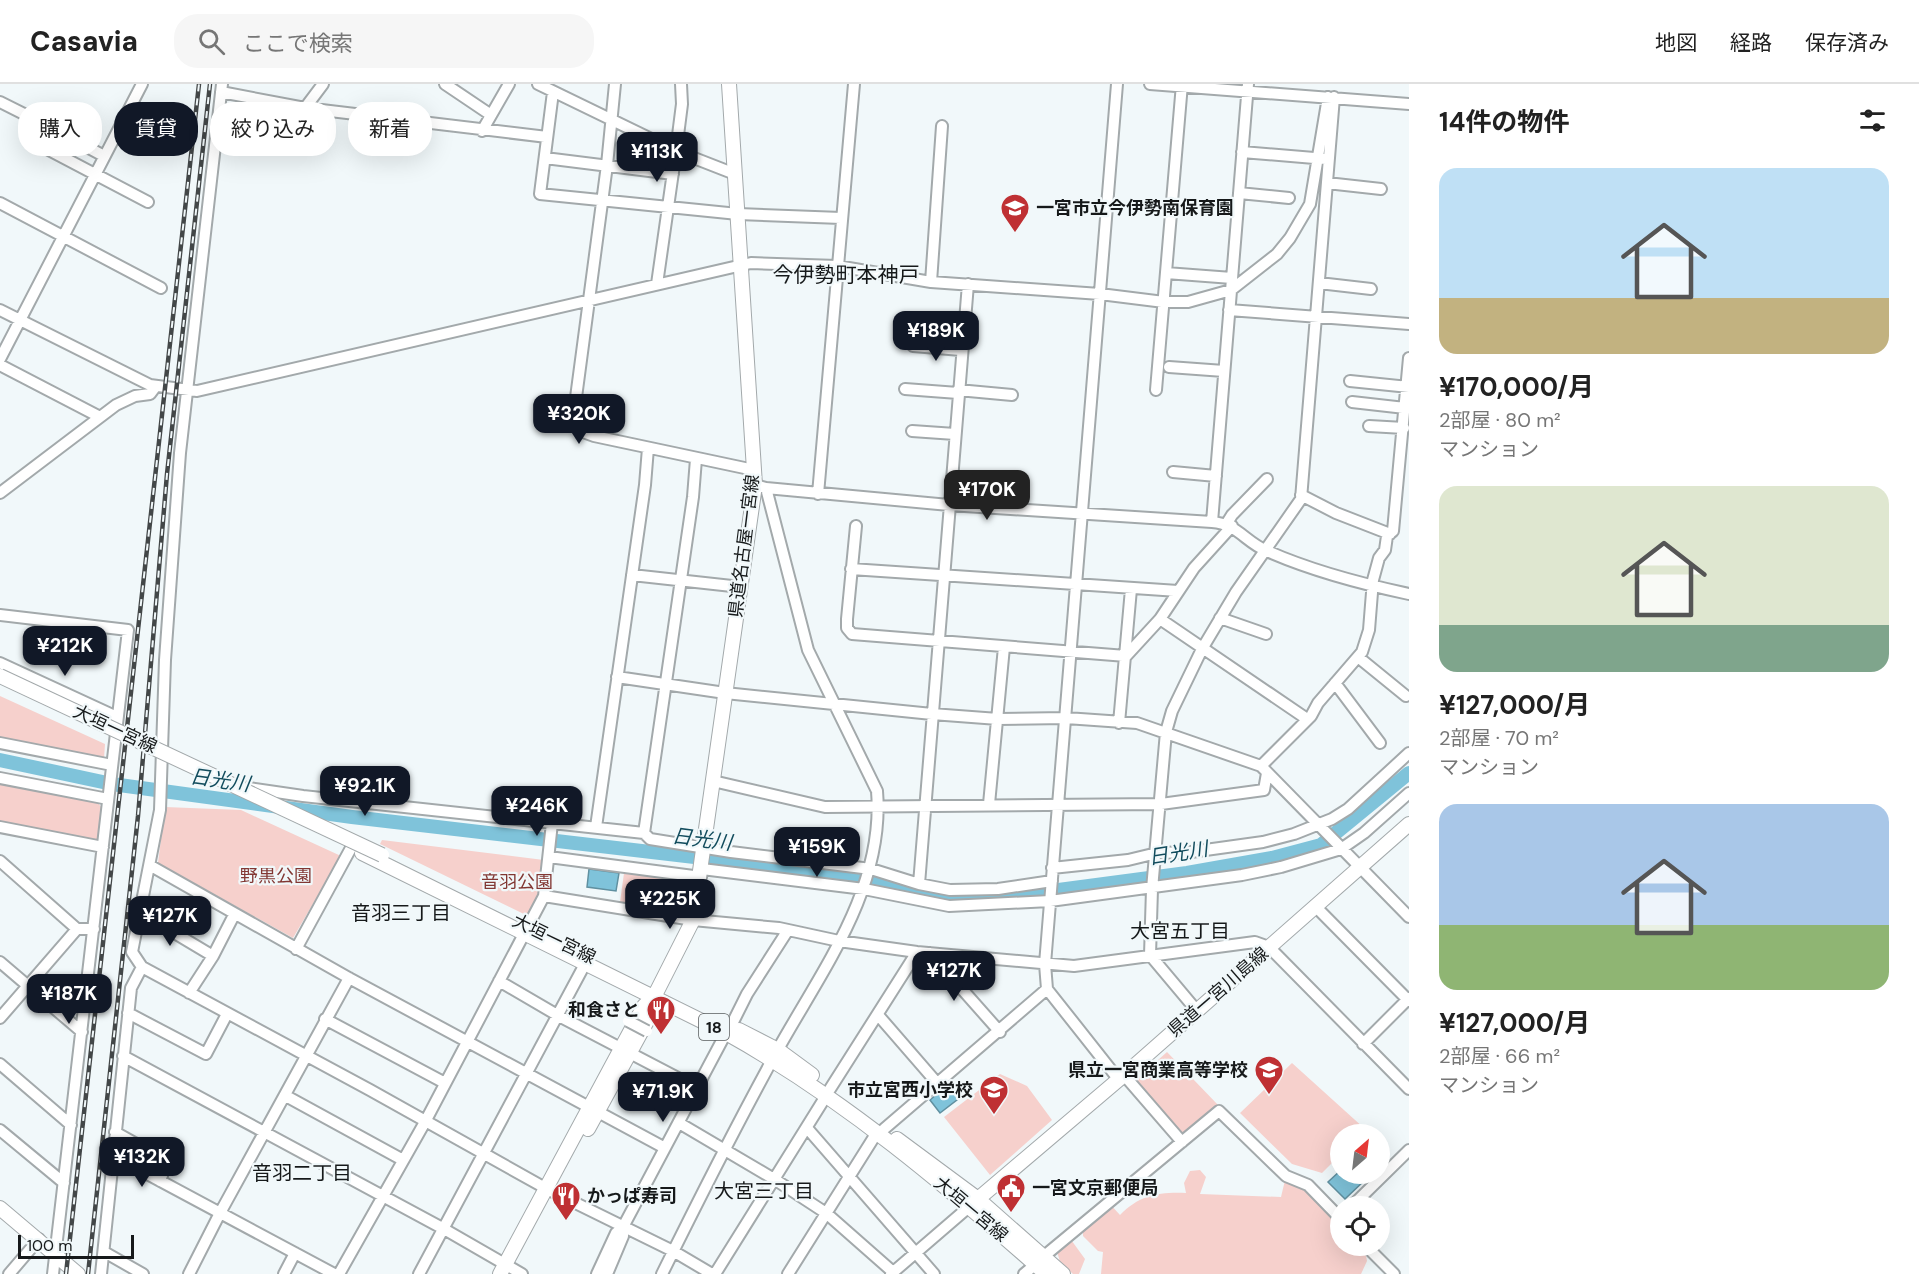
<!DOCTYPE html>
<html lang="ja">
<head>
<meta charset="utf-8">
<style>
	:root { --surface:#fff; --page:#f6f6f6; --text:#222; --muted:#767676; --line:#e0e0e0; --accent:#111827 }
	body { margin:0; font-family:"DM Sans","Noto Sans JP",sans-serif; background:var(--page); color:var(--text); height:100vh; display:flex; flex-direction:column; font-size:22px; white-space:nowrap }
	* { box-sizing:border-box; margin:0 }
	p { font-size:20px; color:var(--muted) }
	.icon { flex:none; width:33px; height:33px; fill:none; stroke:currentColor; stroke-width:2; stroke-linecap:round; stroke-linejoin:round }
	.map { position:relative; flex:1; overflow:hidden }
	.side { display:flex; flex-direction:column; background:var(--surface); width:510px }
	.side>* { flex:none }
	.banner { position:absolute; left:18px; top:18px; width:570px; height:54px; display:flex; gap:12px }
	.needle { width:39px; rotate:28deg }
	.buttons { position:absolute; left:1330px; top:1040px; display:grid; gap:12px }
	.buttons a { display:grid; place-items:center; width:60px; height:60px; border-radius:50%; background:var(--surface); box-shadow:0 6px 24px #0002; font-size:30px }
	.scale { position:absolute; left:18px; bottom:15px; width:116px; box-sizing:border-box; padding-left:6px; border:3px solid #16191a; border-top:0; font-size:16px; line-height:21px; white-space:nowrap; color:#16191a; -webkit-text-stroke:4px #f1f8fa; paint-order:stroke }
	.price { position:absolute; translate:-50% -51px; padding:0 14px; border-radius:12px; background:var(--accent); color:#fff; font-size:20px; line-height:39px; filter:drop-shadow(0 2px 3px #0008) }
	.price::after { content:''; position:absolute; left:50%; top:36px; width:18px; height:14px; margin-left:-9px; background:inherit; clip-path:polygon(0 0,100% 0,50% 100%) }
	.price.selected { background:#222; color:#fff }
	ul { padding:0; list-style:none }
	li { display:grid; align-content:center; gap:12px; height:318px; padding:0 30px }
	li span { display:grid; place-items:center; height:186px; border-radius:18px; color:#555 }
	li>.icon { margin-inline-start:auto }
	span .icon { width:108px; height:108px; fill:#fffc; stroke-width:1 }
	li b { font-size:26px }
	h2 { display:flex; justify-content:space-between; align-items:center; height:72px; padding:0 30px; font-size:26px }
	.chip { padding:0 21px; border-radius:24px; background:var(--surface); box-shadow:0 6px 24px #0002; font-size:21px; line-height:54px }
	.chip.selected { background:var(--accent); color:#fff }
	header { display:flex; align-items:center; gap:36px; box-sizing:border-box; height:84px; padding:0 30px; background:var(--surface); border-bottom:2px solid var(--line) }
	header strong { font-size:28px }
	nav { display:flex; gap:33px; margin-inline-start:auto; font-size:21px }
	.search { width:420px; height:54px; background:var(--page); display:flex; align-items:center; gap:15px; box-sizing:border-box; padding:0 21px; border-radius:24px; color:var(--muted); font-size:22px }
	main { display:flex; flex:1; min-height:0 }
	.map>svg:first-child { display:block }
	.green { fill:#f6d0cc }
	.water { fill:#7fc3da; stroke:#6090a0; stroke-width:1.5 }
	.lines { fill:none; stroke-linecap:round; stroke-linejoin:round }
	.river { stroke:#7fc3da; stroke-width:14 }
	.minor-casing { stroke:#a3a9ab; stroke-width:14 }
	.major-casing { stroke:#a3a9ab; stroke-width:16 }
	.minor { stroke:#fff; stroke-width:10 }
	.major { stroke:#fff; stroke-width:14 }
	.rail-casing { stroke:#434748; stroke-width:4.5 }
	.rail { stroke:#f1f8fa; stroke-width:2; stroke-dasharray:7; stroke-linecap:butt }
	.minor-bridge-casing { stroke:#a3a9ab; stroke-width:14; stroke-linecap:butt }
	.major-bridge-casing { stroke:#a3a9ab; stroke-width:16; stroke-linecap:butt }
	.minor-bridge { stroke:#fff; stroke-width:10 }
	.major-bridge { stroke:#fff; stroke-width:14 }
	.labels { text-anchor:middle; stroke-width:4.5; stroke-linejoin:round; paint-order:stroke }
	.shield { fill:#f1f8fa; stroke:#585c5d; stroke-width:1.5 }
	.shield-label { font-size:16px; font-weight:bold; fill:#16191a }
	.poi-label { font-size:18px; font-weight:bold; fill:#16191a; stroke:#f1f8fa; text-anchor:start }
	.street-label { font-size:18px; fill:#16191a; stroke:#f1f8fa }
	.park-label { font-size:18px; fill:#823733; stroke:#f1f8fa }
	.water-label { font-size:20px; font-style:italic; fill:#124c5d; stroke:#f1f8fa }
	.neighbourhood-label { font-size:20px; fill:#16191a; stroke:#f1f8fa }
	.quarter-label { font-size:21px; fill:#16191a; stroke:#f1f8fa }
</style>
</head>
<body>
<header>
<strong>Casavia</strong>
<div class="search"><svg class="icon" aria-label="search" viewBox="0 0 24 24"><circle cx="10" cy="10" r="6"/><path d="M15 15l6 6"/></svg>ここで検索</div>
<nav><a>地図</a><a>経路</a><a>保存済み</a></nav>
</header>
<main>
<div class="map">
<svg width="1409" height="1190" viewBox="0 0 1409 1190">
	<rect width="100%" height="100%" fill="#f1f8fa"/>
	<path class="green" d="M0,612l105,48 -1,15 -104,-22z
		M0,697l98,22 4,5 -5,32 -97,-18z
		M165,723l76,3 100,46 -48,82 -135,-75z
		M382,756l162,20 -4,35 -10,22 -150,-73z
		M625,782l61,9 -2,36 -64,-9z
		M1167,968l52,54 -38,34 -51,-55z
		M1292,979l73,66 -5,5h-19v20l-19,19 -30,-9 -52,-51z
		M1000,990l27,12 25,34 -62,55 -46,-58z
		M1200,1086l6,7 -6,17 81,3 5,-21 14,6 41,37v26h23l3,16 -6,13h-260l2,-22 -5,-1 -15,-15v-10l26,-23 11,12c20,-20 38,-23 66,-22l-2,-10 6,-12z
		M1069,1153l16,22 -6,15h-6l-13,-12 -4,-14z"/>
	<path class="water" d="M589,785l30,4 -3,18 -29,-4z
		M951,998l11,14 -22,17 -10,-13z
		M1341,1086v3h17l7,7 -20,19 -17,-17z"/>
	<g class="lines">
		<path class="river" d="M0,676l112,24 240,33 478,56 129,26 46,-2 182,-24 85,-15 49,-13 88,-72"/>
		<g class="minor-casing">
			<path id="minor" d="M445,0l46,31
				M538,0l138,67 59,23
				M615,0l-8,81 -34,255 10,12 11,4 160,34
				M1117,0l-72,880 2,25 72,91
				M1150,0l259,20
				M1248,0l-36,438c26,2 33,20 55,29 45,20 95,33 142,43
				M221,8l84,16 242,29
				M553,8l-13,102 198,20 103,4
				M0,18l32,16
				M305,24l18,-24
				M482,47l27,-47
				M1242,68l84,7
				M104,72l-45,-24 -4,1 -6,17 99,52
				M545,74l128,16
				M1327,99l54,6
				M1239,109l50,5
				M0,119l161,85
				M1166,189l66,5
				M931,198l11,-156
				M1319,199l52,6
				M657,200l19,-133 6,-47 -1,-20
				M0,226l150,75 47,6 554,-128 86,3 94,16 169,12 64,8h24l43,-12 46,-36 13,-16 20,-34 18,-107
				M1229,226l180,14
				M913,262l48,4
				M0,275l142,-275
				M0,281l100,52
				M1169,283l55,4
				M1350,297l59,6
				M905,305l53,4
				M958,306l54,5
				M1156,306l26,-306
				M1352,318l53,6
				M1369,342l35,2
				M912,347l43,3
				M1173,388l43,4
				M766,404l183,17 263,17
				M0,409l116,-88 19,-9 15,-2 6,-8
				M818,410l36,-410
				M1301,411l35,18 54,21
				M1227,439l5,-8 35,-36
				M856,442l-9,93v9l5,6 274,22 34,-37 34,-51 38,-42
				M851,485l327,22
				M632,491l109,12
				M0,531l128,15 -75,644
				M1220,534l46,16
				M1160,535l147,100
				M1358,573l48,39
				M0,579l117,54
				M617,593l108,16 207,21 66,5 68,-1 71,5 124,43 148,151
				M1335,599l45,60
				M1119,639l12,-134
				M0,659l112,22
				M1261,682l50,-50 7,-13 44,-51 7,-22 4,-50 6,-22 6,-8 2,-14 6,-5 16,-173
				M0,694l108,21
				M713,697l112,26 336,-3 103,-14 3,-17
				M242,703l61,9 341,37 6,6 81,13 140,17 48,15 31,6 48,-1 54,-8
				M989,720l15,-157
				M0,743l103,20
				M596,743l49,-342 3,-37
				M644,749l49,-336 3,-38
				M549,773l152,20
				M0,777l77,68h17
				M151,782l198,112 316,170
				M1052,784l76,-8 29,-7 34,-1 72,-10 31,-8 38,-15 16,-10 61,-56
				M702,785l162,20 85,17 101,-5 192,-26 39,-8 60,-18 23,-16 45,-40
				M919,800l49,-600
				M544,812l149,24 86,8 60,13 78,11 157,14 181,-24 14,5 140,142
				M1315,822l94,95
				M141,829l72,43
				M296,865l55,-101
				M930,869l70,79
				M0,878l82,70
				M142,883l228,123 177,99 126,62 39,23
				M499,897l60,35 138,72
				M189,909l24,-37 21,-41
				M1197,927l-47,-56 2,-66 14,-157 6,-21 30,-62 34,-57 65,-93 33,-402
				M128,929l78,41 21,-40
				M878,931l59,68
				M0,934l77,-89
				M325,935l120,64
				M731,942l16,-32 41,-64
				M1363,960l46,-46
				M123,972l321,173 78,45
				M0,980l71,61
				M1124,991l58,67
				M830,1005l87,-137
				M286,1012l117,64
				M679,1039l95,56 52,34 67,59
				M807,1044l127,146
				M884,1045l163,-140
				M0,1046l64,53
				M115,1048l52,29 -7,20
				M112,1071l222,119
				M1352,1122l57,-56
				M1365,1161l29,29
				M103,1171l3,-2 37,21
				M1043,1173l176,-146 67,65 22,9 33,34
				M9,1190l30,-35
				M101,1190l30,-286 11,-21 -10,-15 28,-142 5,-150 15,-207 42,-369
				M189,1190l31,-61 129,-235
				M284,1190l11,-21
				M339,1190l86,-152 119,-226 8,-73
				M419,1190l166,-310
				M597,1190l19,-41 7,-6 103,-194
				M607,1190l16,-38v-9
				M662,1190c37,-75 75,-150 115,-223 45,-81 108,-163 100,-260l-69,-141 -42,-162 -11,-3
				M715,1190l111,-178
				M788,1190l88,-140
				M891,1190l79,-68
				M1024,1190l12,-10"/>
		</g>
		<g class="major-casing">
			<path id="major" d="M362,769l364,180c117,65 221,153 320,241
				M739,946l39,20 34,25
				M588,1045l64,-117 2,-15
				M897,1055l81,60 85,75
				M972,1120l152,-129 285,-251
				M0,1124l78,66
				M500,1190l144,-268 10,-9 39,-77 62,-435 -26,-401"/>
		</g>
		<use href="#minor" class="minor"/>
		<use href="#major" class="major"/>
		<g class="rail-casing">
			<path id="rail" d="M66,1190l133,-1190
				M88,1190l50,-458 29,-342 43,-390"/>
		</g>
		<use href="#rail" class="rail"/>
		<g class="minor-bridge-casing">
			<path id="minor-bridge" d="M628,937l19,10"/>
		</g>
		<g class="major-bridge-casing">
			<path id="major-bridge" d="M0,592l382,179"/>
		</g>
		<use href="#minor-bridge" class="minor-bridge"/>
		<use href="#major-bridge" class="major-bridge"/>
	</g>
	<defs>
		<g id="school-pin" transform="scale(1.5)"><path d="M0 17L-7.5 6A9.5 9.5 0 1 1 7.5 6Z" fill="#bf3033" stroke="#f1f8fa"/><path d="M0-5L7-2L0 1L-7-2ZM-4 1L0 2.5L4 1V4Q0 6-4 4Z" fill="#fff"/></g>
		<g id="restaurant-pin" transform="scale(1.5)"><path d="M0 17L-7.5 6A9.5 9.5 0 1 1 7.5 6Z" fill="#bf3033" stroke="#f1f8fa"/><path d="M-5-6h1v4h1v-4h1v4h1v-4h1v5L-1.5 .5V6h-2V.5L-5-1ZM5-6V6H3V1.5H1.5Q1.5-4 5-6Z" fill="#fff"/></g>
		<g id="civic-pin" transform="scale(1.5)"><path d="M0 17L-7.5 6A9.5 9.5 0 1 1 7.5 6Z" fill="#bf3033" stroke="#f1f8fa"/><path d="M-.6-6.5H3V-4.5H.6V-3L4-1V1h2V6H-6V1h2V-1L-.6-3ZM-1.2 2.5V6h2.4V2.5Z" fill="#fff"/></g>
	</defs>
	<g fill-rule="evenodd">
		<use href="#school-pin" x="1015" y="124"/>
		<use href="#restaurant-pin" x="661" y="926"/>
		<use href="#school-pin" x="1269" y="986"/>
		<use href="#school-pin" x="994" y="1006"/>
		<use href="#civic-pin" x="1011" y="1104"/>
		<use href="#restaurant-pin" x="566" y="1112"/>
	</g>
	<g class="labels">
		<rect class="shield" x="699" y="930" width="30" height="26" rx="4.5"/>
		<g class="shield-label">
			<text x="714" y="949">18</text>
		</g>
		<g class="poi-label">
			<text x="1036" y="130">一宮市立今伊勢南保育園</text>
			<text x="640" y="932" text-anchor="end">和食さと</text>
			<text x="1248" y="992" text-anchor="end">県立一宮商業高等学校</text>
			<text x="973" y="1012" text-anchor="end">市立宮西小学校</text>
			<text x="1032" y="1110">一宮文京郵便局</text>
			<text x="587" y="1118">かっぱ寿司</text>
		</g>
		<g class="street-label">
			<text transform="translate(744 462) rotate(-83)" y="6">県道名古屋一宮線</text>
			<text transform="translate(115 645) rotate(25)" y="6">大垣一宮線</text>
			<text transform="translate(554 855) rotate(26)" y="6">大垣一宮線</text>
			<text transform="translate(1218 908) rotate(-41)" y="6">県道一宮川島線</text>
			<text transform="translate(971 1125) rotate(40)" y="6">大垣一宮線</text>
		</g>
		<g class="park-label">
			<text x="276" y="798">野黒公園</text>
			<text x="517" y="804">音羽公園</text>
		</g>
		<g class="water-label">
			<text transform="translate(220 696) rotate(8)" y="7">日光川</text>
			<text transform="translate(702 755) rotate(7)" y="7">日光川</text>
			<text transform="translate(1178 769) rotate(-9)" y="7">日光川</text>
		</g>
		<g class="neighbourhood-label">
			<text x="401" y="836">音羽三丁目</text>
			<text x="1180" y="854">大宮五丁目</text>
			<text x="302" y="1096">音羽二丁目</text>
			<text x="764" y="1114">大宮三丁目</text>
		</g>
		<g class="quarter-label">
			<text x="846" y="198">今伊勢町本神戸</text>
		</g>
	</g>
</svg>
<div class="buttons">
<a><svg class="needle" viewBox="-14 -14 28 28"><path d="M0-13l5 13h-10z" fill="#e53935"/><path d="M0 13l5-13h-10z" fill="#767676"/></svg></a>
<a><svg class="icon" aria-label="locate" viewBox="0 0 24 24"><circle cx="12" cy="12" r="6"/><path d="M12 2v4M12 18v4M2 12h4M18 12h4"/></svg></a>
</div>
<div class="scale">100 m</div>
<b class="price" style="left:657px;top:99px">¥113K</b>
<b class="price" style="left:936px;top:278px">¥189K</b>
<b class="price" style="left:579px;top:361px">¥320K</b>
<b class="price selected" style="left:987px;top:437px">¥170K</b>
<b class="price" style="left:65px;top:593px">¥212K</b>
<b class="price" style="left:365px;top:733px">¥92.1K</b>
<b class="price" style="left:537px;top:753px">¥246K</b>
<b class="price" style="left:817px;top:794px">¥159K</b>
<b class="price" style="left:670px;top:846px">¥225K</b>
<b class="price" style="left:170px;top:863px">¥127K</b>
<b class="price" style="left:954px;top:918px">¥127K</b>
<b class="price" style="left:69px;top:941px">¥187K</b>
<b class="price" style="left:663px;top:1039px">¥71.9K</b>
<b class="price" style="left:142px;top:1104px">¥132K</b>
<div class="banner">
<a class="chip">購入</a>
<a class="chip selected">賃貸</a>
<a class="chip">絞り込み</a>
<a class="chip">新着</a>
</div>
</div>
<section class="side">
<h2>14件の物件<svg class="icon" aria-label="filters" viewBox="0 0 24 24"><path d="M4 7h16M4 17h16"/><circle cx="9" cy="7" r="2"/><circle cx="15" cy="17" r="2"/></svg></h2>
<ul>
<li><span style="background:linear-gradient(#bfe0f5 70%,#c2b280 0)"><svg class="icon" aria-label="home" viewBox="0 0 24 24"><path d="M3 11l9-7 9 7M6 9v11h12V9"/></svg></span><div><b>¥170,000/月</b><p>2部屋 · 80 m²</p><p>マンション</p></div></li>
<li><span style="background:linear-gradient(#dfe7d0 75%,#7fa58c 0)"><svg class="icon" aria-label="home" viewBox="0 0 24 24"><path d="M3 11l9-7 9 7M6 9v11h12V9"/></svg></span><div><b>¥127,000/月</b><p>2部屋 · 70 m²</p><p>マンション</p></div></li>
<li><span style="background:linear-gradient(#a9c7e8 65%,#8fb573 0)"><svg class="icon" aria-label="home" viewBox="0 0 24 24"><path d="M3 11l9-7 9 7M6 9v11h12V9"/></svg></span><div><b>¥127,000/月</b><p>2部屋 · 66 m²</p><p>マンション</p></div></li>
</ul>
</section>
</main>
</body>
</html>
